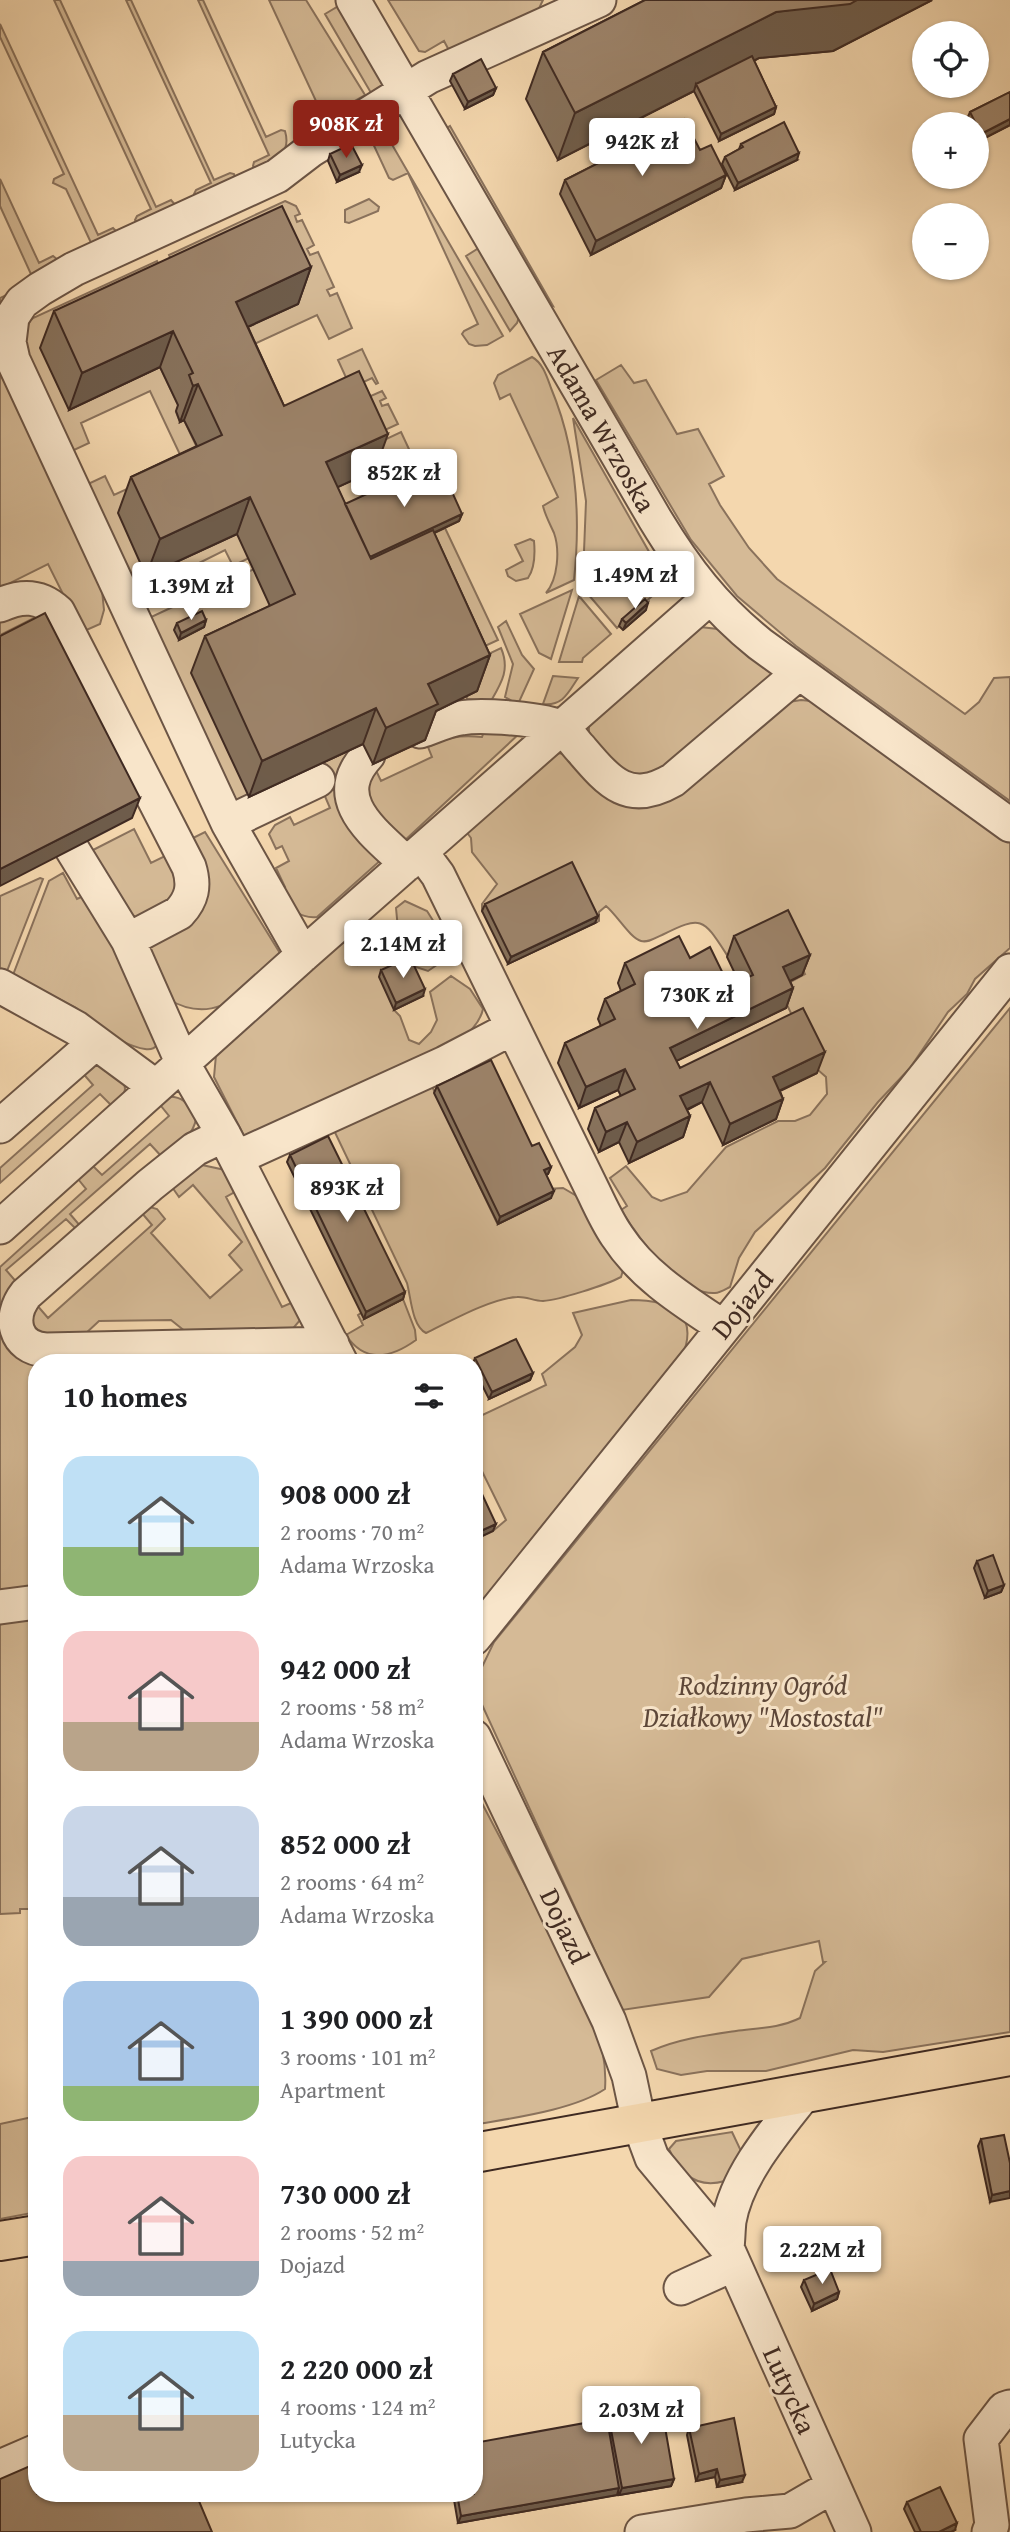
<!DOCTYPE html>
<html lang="en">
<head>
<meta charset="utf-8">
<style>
	:root { --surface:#fff; --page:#f6f6f6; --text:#202124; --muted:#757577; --accent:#8f2418 }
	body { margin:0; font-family:"Gentium Book Plus",serif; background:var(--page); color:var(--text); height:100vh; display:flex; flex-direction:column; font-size:26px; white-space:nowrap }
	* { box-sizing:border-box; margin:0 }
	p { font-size:23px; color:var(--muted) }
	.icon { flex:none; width:38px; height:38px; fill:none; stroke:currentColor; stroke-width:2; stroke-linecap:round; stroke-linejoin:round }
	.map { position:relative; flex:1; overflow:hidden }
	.side { position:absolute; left:28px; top:1354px; width:455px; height:1148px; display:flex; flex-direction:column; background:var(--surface); border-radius:28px; box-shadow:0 2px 5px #0004 }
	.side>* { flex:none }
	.buttons { position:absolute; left:912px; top:21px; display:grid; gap:14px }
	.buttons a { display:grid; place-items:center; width:77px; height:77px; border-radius:50%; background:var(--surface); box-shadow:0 2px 5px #0004; font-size:35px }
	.price { position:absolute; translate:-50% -60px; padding:0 16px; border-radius:7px; background:#fff; color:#222; font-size:23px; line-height:46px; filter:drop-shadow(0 2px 4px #0008) }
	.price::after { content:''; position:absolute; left:50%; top:42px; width:21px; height:16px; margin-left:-10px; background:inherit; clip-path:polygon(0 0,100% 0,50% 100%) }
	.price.current { background:var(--accent); color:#fff }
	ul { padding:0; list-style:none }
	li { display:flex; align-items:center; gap:21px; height:175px; padding:0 35px }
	li span { display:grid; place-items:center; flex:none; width:196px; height:140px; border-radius:21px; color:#555 }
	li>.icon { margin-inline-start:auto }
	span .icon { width:84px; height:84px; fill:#fffc; stroke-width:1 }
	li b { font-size:30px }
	h2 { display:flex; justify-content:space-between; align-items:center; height:84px; padding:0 35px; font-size:30px }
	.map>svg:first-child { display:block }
	.green { fill:#d5ba96; stroke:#8a725c; stroke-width:2 }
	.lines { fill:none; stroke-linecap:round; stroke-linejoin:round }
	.minor-casing { stroke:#6c5545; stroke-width:37 }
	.major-casing { stroke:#3f2a22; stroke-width:42 }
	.minor { stroke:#f8e5ca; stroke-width:33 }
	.major { stroke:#f4d7ae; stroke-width:38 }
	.wall { fill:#87725c; stroke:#3f2a22; stroke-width:2 }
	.shaded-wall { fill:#6e5c4b; stroke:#3f2a22; stroke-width:2 }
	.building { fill:#9d846b; stroke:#3f2a22; stroke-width:2 }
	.labels { text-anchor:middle; stroke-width:6; stroke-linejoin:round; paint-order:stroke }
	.street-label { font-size:28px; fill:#3f2a22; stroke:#f8e5ca }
	.park-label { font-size:28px; font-style:italic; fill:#5d4739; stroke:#f8e5ca }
</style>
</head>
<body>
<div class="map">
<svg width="1010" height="2532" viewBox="0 0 1010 2532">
	<rect width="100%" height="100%" fill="#f4d7ae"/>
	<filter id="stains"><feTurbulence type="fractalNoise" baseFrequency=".00286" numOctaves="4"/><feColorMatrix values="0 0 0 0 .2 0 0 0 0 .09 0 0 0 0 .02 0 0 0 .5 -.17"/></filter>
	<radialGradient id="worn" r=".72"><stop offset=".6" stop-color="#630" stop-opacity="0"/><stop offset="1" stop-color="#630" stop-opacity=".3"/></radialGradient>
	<path class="green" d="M54,0h6l96,207 15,-7 6,7 -39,18 -3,-5 2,-4 14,-7z
		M126,0h5l83,180 16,-7 4,1 1,4 -39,18 -2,-2 2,-4 15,-7z
		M198,0h5l63,137 15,-7 4,1c7,24 -11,29 -29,38l-3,-3 1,-4 15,-7z
		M269,0h37l59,95 -58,33 1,-5 15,-7z
		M388,0h155l-9,19 -81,39 -9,-17 -19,11 -6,-1z
		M342,4l42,81 -10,13 -49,-84z
		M0,24l98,211 15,-7 3,3 1,3 -24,13 -27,-58 -13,-6 1,-4 10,-5 -64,-137z
		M376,117l127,219 -16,9 -12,1 -6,-2 -7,-10 2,-3 14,-7 -70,-151 -15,7 -4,-2 -20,-43z
		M450,126l103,180 -6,-2 -105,-173z
		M0,179l39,84 14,-7 5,4 -23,23 -35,-77z
		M369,199l10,8 -1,4 -29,12 -4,-1v-12z
		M285,201l11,5 4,8 -5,2 2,6 5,-2 12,25 -7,4 3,6 8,-3 16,35 -7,3 3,6 7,-3 15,35 -23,11 -12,-24 -69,32 32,69 69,-32 -11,-24 24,-11 16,34 -2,1 -4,-6 -75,35 -29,22 -86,-153 -13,-27z
		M482,246l37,71 -2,6 -7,8 -44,-75z
		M157,261l12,27 -128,60 28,61 91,-42 20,42 -4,3 4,10 4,-2 65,138 -16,8 -8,-16 -26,13 7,15 -62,29 -56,-123 17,-8 9,19 70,-32 -34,-72 -69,32 8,20 -17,8 -46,-103c0,-10 -2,-22 7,-30z
		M27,285l-17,18 89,258 5,49 -4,14 -18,8 -34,-68 -48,24v-290z
		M532,357c11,6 15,20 19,31 26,62 30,126 23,192l-28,13c12,-14 14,-43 8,-60 -4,-9 -9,-18 -11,-27l15,-9 -48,-103 -10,5 -6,-16 4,-8z
		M621,365l13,18 12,-3 31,54 21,-5 26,47 -15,8 11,21 29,43 28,31 188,135 14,-12 15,-24 16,-1v124l-214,-155 -59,-50 -46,-56 -95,-160z
		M382,391l4,7 -6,3 2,5 6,-2 10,20 -37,17 -15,-34z
		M573,418l79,139 -69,20 3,-76z
		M401,432l20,43 -98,46 -11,-22 62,-29 -9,-21z
		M445,528l53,112 -37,17 -114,-84z
		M530,539l4,2c1,11 1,27 -6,37l-12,3 -8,-5 -2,-6 17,-9 -8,-16z
		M657,565l7,11 -2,11 -45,41 -36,-42z
		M254,569l28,62 -33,166 -13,6 -87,-185z
		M572,590l-21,69 -12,-6 -19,-39z
		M579,596l32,38 -28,24 -1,4h-23z
		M44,613l-44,22v-21z
		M506,621l16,34 12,14 -15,33 -7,-1 -7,-4 8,-33 -15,-37z
		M700,627l18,2 55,45 -105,98 -42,5 -37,-39v-14z
		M501,648c9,21 1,34 -10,53l-24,-2 -2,-34z
		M553,676l25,2c-10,15 -15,28 -35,26z
		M801,700l10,1 199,140v107l-35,31 -8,15 -19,18 -38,56 -32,34 -53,66 -70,64 -16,26 -9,29c-4,2 -10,6 -15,6 -36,2 -77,-56 -94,-83l6,-4 -17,-28 16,-12 26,31 9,4 26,-9 39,-45 52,-26h17l15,-6 17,-21 -1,-17 -8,-7 -39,-82 26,-14 -23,-45 -55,26c-24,-37 -25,-40 -65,-20 -7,3 -14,8 -21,6 -11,-3 -24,-26 -35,-35l-7,6v9l-4,2 -26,-54 -87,42v-7l15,-20 -25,-32 -1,-14 -6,-8 91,-77 9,1 48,44 176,-96z
		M485,729l36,3 -119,111 -37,-38 8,-41 8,17 51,-24 -4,-10c21,-10 30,-12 54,-10z
		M363,744l-9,8 28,107 -65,58c-21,2 -27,-12 -39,-27l7,-3 -9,-19 13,-7 -7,-15 -6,3 -7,-15 6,-9 15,-8 4,8 36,-17 -6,-14 10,-5 -12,-26z
		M134,829l17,34 18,-9 8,17 -1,27 -41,21 -10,-6 -32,-63z
		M205,832l78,126c-37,30 -65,71 -115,41l-21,-47 4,-9 28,-16 8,-86z
		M63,873l14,26 11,-5 72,149c-5,5 -8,7 -15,6 -17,-1 -55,-26 -72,-35l3,-6 -63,-33 36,-94z
		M40,878l3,1 -36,92 -7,-3v-72z
		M405,901l22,10 17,27v22l-16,11 -21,-7 -13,46 6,6 9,24 10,4 12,-12 6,-12 -7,-28 21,-16 19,13 13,20c-4,18 -20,28 -33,39l-204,92 -32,-63 2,-22 121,-113 8,1 13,22 10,-3 5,-19 15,-3 10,-11 -2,-21z
		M1010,1008v1024l-127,20 -30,-2 -87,21h-59l-26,4 -24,-6 -6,-18c26,-12 57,-16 85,-20 23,-3 44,-3 64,-13l15,-47 10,-9h-2l-4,-21 -77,18 -33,38 -87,13 -144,-314 3,-27 13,-27z
		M91,1066c13,-2 34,7 34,23 0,6 -7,13 -12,18l-13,-13 -100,89v-15l93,-83 -13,-15z
		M429,1080l68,143 50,-34 16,-1 17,10 44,69 -3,10c-15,8 -62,23 -78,24 -9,0 -18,-5 -26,-4 -25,1 -68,25 -91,36 -14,-7 -15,-35 -19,-50l-77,-161z
		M166,1097c18,-2 22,8 30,22 -3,18 -20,28 -33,39l-13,-14 -80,70 12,14 -3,4 -13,-13 -60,51 13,15 18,78v228l-37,6v-330l86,-78 -12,-15 15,-12 13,13 67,-59 -12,-15z
		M202,1165l23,5 17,18 -16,9 56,110 16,-7 3,19 -11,13h-104l-15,-12 -72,1 -15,14 -50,-1 -7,-21 9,-9 12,14 104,-93 -11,-13 9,-5 7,2 8,10 -14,14 59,65 32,-28 -13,-15 13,-13 -49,-57 -14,12 -7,-10 24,-21z
		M403,1299l12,31 1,10c-25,18 -51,24 -70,-5l17,-10 -5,-10 3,-2 3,5z
		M631,1300c40,0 69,13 51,57l-195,245h-13v-62l19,-9 13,-11 -32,-65v-36l72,-34 -4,-11 33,-27 7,-12 -9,-22z
		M37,1612v297h-17v4l-20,1v-297z
		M474,1788l117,223c9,27 16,50 14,78 -31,21 -93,29 -131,36z
		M37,2116v96l-37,7v-95z
		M732,2132l9,19 -6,15 -10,15c-28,8 -45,-6 -56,-32l7,-8z"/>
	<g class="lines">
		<g class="minor-casing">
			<path id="minor" d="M353,0l302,519c31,51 59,88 105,125l250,181
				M0,605c22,-10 40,-10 58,7l131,255c6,19 3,32 -10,46l-51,27 55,124 41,71 117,228
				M420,731c13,-4 27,-11 41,-13 19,-4 85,1 101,10 6,4 13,15 18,20 29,34 48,58 93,32l126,-107
				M368,755c-42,45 7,78 39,109
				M228,823l90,-43
				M72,849l56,91
				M421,852l17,23 156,318c7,15 14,30 23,43 26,40 67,65 106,91
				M303,955l-75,-132 -215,-463 -4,-18 3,-25 10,-15 18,-13 34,-20 203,-93 34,-26 117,-73 171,-77
				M0,986l76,42 80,59
				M0,1126l95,-83
				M224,1135l-29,14 -45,36 -124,109c-18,23 -12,54 20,56l286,-6
				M236,1158l209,-95 67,-35
				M0,1227l303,-272 406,-357
				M0,1607l37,-5
				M474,1638l536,-667
				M474,1737l135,284 20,55 10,47 13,35 75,90
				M805,2093c-28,36 -68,81 -76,128 -1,9 -1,18 -2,27l127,284
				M681,2288l53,-24
				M0,2467l37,-16
				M642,2532l104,-17 44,-4 43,-25
				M989,2532l3,-7 -11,-86 23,-30 6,-2"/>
		</g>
		<g class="major-casing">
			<path id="major" d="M474,2153l536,-97
				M0,2241l37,-6"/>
		</g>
		<use href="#minor" class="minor"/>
		<use href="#major" class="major"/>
	</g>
	<path class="wall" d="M645,0h287l-99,51 -74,7 -5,3 22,46 -2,7 -55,27 -25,-50 -77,39 10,18 73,2 26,25 -5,13 -130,67 -31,-61 5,-14 42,-21 -10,-19 -39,20 -32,-61 17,-47z
		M453,74l43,14 -3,7 -28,14 -15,-28z
		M1010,92v33l-31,16 -3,-4v-13h-6l-3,-5 3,-7z
		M741,144l56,16 -62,30 -13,-26 3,-7 14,-8z
		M330,154l29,18 -22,10 -9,-21z
		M311,267l-13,37 -50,23 36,79 91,64 -38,17 8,17 117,10 -3,7 -25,12 56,122 -13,36 -41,20 -11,29 -52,24 -10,-20 -114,53 -58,-124 14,-37 65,-30 -33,-72 -91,42 -28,-63 13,-36 66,-31 -13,-26 -4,2 -4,-11 2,-6 -18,-38 -91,43 -29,-62 14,-37z
		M209,588l10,14 -8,4 -5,-11z
		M646,610l-23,20 -4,-4 3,-7z
		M206,620l-2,7 -25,13 -5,-10 3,-7z
		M485,904l110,19 -87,41 -26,-53z
		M734,936l76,19 -8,20 -12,6 3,7 -7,20 -110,53 4,7 137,5 -37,18 3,8 -7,20 -53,26 -21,-43 -15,8 3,6 -7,21 -54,26 -10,-21 -20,10 -11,-23 7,-21 26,-12 -3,-6 -39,18 -21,-45 7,-20 36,-17 -3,-7 7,-20 16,-8 -3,-8 7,-20 65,-5 39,28 10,-4 -12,-25z
		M381,970l42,26 -29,14 -15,-33z
		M437,1086l95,60 19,21 -3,7h-2l5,24 -53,26 -64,-131z
		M290,1155l115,137 -2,7 -39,20 -77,-157z
		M475,1358l58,15 -3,7 -41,19 -15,-30v-6h-1z
		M977,1561l27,24 -3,7 -16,6 -11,-30z
		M981,2139l29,24 -20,39 -12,-56z
		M804,2280l35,12 -2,7 -25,12 -11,-24z
		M608,2414l66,65 -3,7 -52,9 -1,-5 -1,5 -159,28 -5,-29h21l132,-75z
		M689,2428l53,54 -25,5 -2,-10 -19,4 -9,-46z
		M907,2502l48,28 -4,2h-36l-11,-23z"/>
	<path class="shaded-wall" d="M857,0h75l-99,51 -74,7 -60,31 -3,-5 -2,7 -87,44 -5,-9 -5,14 -39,20 17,-47 201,-101z
		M496,88l-3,7 -28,14 3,-7z
		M776,107l-2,7 -55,27 2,-7z
		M1010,119v6l-31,16 2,-7z
		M799,153l-2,7 -62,30 3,-7z
		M362,165l-3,7 -22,10 3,-7z
		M726,175l-5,13 -130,67 5,-14z
		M311,267l-13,37 -75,34 13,-36z
		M173,331l-13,36 -91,43 13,-37z
		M198,384l-14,36 -4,2 13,-36z
		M388,434l-13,36 -63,29 14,-37z
		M250,497l-13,37 -91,42 14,-37z
		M462,514l-3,7 -112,52 3,-7z
		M222,595l-3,7 -8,4 3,-7z
		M648,603l-2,7 -23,20 3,-7z
		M206,620l-2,7 -25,13 2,-7z
		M490,655l-13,36 -41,20 -11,29 -52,24 13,-36 42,-44z
		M376,708l-13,36 -114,53 13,-36z
		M140,798l-8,20 -132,68v-17z
		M598,916l-3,7 -87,41 3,-7z
		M810,955l-8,20 -26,13 7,-21z
		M793,988l-7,20 -124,60 8,-20z
		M425,989l-2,7 -29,14 2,-7z
		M825,1052l-8,21 -51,24 7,-20z
		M625,1069l-7,21 -39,18 7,-21z
		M710,1082l-8,20 -29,14 7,-20z
		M783,1099l-7,20 -53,26 7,-21z
		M690,1116l-7,21 -54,26 8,-21z
		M627,1122l-8,20 -20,10 7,-20z
		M551,1167l-3,7 -7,3 3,-7z
		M554,1191l-3,7 -53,26 2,-7z
		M405,1292l-2,7 -39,20 2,-7z
		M533,1373l-3,7 -41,19 3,-7z
		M496,1524l-3,7 -19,9v-6z
		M1004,1585l-3,7 -16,6 3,-7z
		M1010,2191v7l-20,4 2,-7z
		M839,2292l-2,7 -25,12 2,-7z
		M717,2469l-2,8 -19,4 3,-7z
		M745,2475l-3,7 -25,5 3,-7z
		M674,2479l-3,7 -52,9 3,-7z
		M619,2488l-2,7 -159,28 3,-7z
		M957,2523l-2,7 -4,2h-12z"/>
	<path class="building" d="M645,0h212l-7,4 -74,8 -201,101 -32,-61z
		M752,56l24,51 -55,27 -25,-50z
		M481,59l15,29 -28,14 -15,-28z
		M1010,92v27l-29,15 -11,-22z
		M684,119l16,31 11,-5 15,30 -130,66 -31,-61 51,-26 -14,-28 11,-5 14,27z
		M784,122l15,31 -61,30 -13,-26 18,-10 -2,-3z
		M351,144l11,21 -22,10 -10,-21z
		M282,206l29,61 -75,35 48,104 75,-35 29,63 -62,28 45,97 62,-29 57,125 -62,29 10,20 -52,24 -10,-20 -114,53 -57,-125 90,-42 -45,-97 -90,42 -29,-62 91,-42 -24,-51 -5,2 -4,-11 4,-2 -20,-42 -91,42 -28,-62z
		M438,461l24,53 -92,43 -25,-53z
		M217,584l5,11 -8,4 -5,-11z
		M645,599l3,4 -22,20 -4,-4z
		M202,611l4,9 -25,13 -4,-10z
		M45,613l95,185 -140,71v-233z
		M572,862l26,54 -87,41 -26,-53z
		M788,910l22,45 -27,12 10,21 -123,60 10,20 123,-60 22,44 -52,25 10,22 -53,25 -20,-42 -30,14 10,20 -53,26 -10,-20 -21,10 -11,-24 40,-19 -10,-20 -39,18 -21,-44 50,-24 -10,-20 30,-15 -10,-21 54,-27 11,22 20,-11 19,39 24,-11 -19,-39z
		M410,957l15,32 -29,14 -15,-33z
		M491,1060l41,86 7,-3 12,24 -7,3 10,21 -54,26 -63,-131z
		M328,1136l77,156 -39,20 -76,-157z
		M516,1339l17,34 -41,19 -17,-34z
		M474,1477l22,47 -22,10z
		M993,1555l11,30 -16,6 -11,-30z
		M1004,2135l6,28v28l-18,4 -11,-56z
		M830,2269l9,23 -25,12 -10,-24z
		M661,2404l13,75 -52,9 -14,-74z
		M734,2418l11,57 -25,5 -3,-11 -18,5 -10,-46z
		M607,2419l12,69 -158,28 -4,-22h17v-51z
		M37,2463v31h159l16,38h-212v-53z
		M940,2487l17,36 -18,9h-18l-14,-30z"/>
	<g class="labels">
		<g class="street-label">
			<text transform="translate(602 428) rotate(60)" y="10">Adama Wrzoska</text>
			<text transform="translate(742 1304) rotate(-51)" y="10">Dojazd</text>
			<text transform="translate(565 1926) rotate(65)" y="10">Dojazd</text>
			<text transform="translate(790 2390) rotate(66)" y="10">Lutycka</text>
		</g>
		<g class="park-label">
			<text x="763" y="1695">Rodzinny Ogród<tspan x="763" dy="32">Działkowy "Mostostal"</tspan></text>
		</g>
	</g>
	<rect width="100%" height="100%" filter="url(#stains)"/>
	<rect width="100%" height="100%" fill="url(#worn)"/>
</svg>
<div class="buttons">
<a><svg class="icon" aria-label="locate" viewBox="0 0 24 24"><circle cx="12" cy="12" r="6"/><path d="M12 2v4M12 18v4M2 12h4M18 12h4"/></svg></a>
<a>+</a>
<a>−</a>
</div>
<b class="price current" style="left:346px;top:160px">908K zł</b>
<b class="price" style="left:642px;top:178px">942K zł</b>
<b class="price" style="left:404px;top:509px">852K zł</b>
<b class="price" style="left:635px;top:611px">1.49M zł</b>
<b class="price" style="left:191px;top:622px">1.39M zł</b>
<b class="price" style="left:403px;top:980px">2.14M zł</b>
<b class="price" style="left:697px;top:1031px">730K zł</b>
<b class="price" style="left:347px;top:1224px">893K zł</b>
<b class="price" style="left:822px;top:2286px">2.22M zł</b>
<b class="price" style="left:641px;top:2446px">2.03M zł</b>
<section class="side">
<h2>10 homes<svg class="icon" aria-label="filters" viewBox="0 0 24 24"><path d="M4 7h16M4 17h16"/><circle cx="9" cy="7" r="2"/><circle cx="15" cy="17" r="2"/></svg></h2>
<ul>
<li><span style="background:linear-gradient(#bfe0f5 65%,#8fb573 0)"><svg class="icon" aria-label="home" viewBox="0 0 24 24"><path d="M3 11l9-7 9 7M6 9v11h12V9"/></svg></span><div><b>908 000 zł</b><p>2 rooms · 70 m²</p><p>Adama Wrzoska</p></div></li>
<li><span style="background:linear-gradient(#f6c9c9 65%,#b9a48a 0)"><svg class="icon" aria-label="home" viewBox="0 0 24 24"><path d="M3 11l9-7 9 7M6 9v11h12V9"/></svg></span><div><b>942 000 zł</b><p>2 rooms · 58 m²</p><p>Adama Wrzoska</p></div></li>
<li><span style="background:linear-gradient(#c9d6e8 65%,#9aa5b1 0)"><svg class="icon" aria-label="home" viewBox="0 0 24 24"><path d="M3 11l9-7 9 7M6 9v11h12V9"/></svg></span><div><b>852 000 zł</b><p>2 rooms · 64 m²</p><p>Adama Wrzoska</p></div></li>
<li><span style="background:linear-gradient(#a9c7e8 75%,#8fb573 0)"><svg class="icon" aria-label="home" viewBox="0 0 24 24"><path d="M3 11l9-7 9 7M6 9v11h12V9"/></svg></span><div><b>1 390 000 zł</b><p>3 rooms · 101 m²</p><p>Apartment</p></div></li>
<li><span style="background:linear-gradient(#f6c9c9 75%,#9aa5b1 0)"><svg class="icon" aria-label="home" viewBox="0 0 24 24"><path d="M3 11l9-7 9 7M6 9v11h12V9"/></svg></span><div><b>730 000 zł</b><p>2 rooms · 52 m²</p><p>Dojazd</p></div></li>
<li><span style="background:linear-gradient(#bfe0f5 60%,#b9a48a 0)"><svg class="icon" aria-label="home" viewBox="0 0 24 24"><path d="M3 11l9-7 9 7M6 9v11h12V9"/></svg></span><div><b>2 220 000 zł</b><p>4 rooms · 124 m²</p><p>Lutycka</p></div></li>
</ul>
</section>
</div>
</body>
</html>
